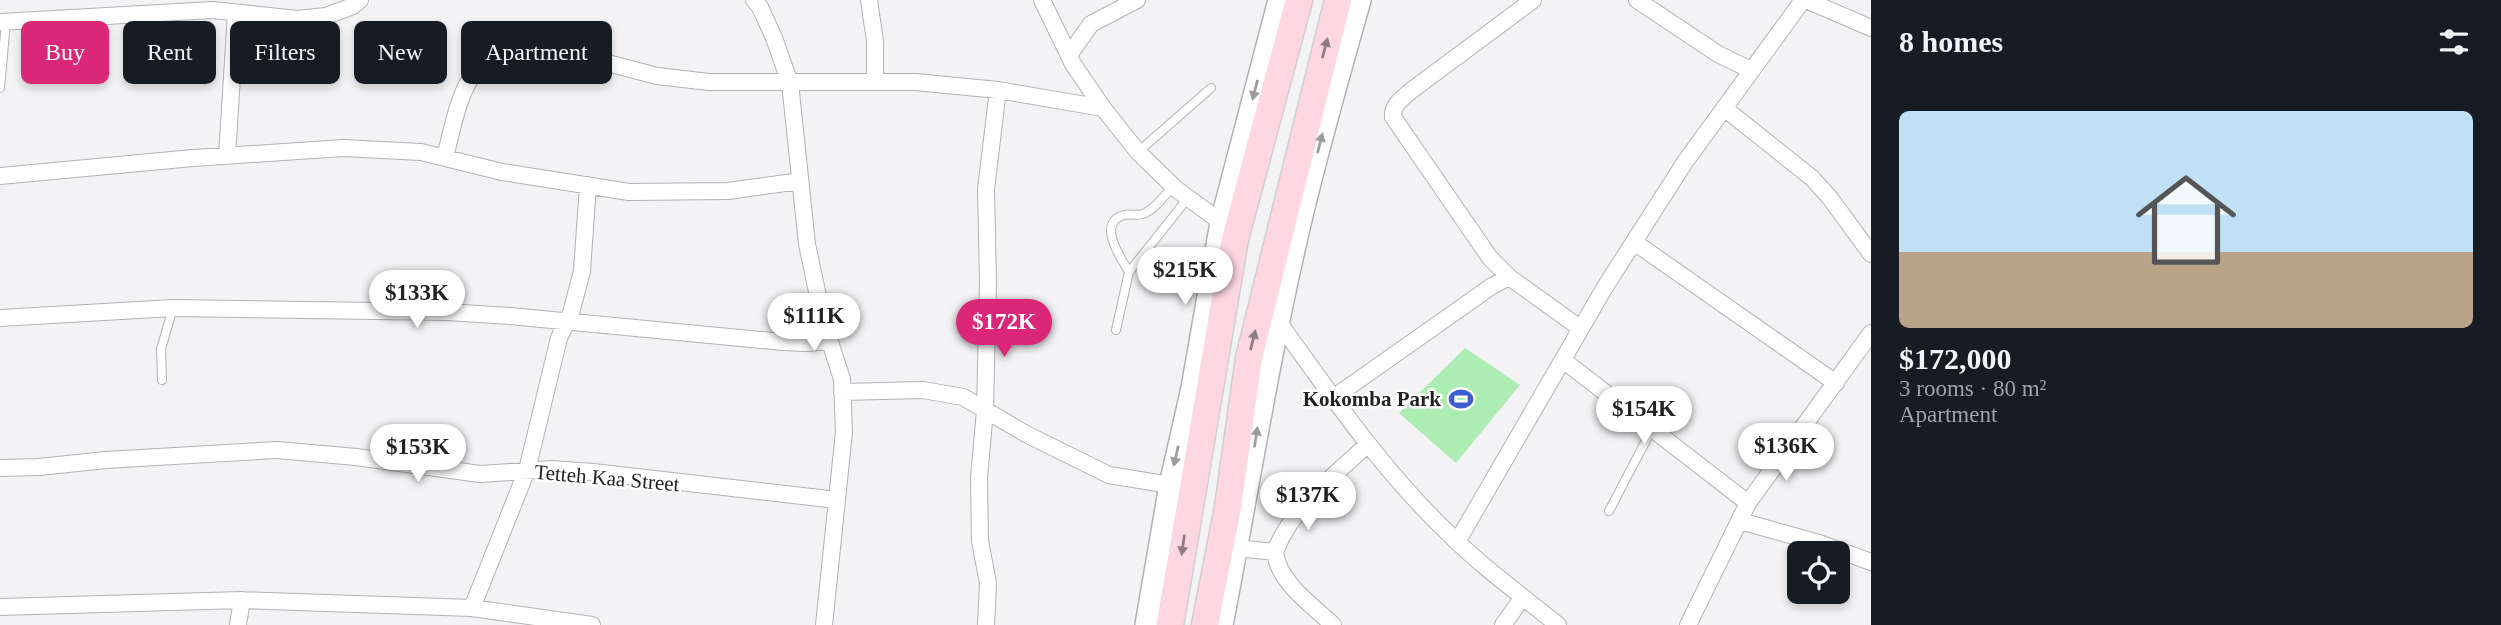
<!DOCTYPE html>
<html lang="en">
<head>
<meta charset="utf-8">
<style>
	:root { --surface:#171b24; --page:#20242c; --text:#f1f3f6; --muted:#9ea1a6; --accent:#db2777 }
	body { margin:0; font-family:"Times New Roman",serif; background:var(--page); color:var(--text); height:100vh; display:flex; flex-direction:column; font-size:26px; white-space:nowrap }
	* { box-sizing:border-box; margin:0 }
	p { font-size:23px; color:var(--muted) }
	.icon { flex:none; width:38px; height:38px; fill:none; stroke:currentColor; stroke-width:2; stroke-linecap:round; stroke-linejoin:round }
	.map { position:relative; flex:1; overflow:hidden }
	.sheet { display:flex; flex-direction:column; background:var(--surface); width:630px }
	.sheet>* { flex:none }
	.guide { position:absolute; left:21px; top:21px; width:665px; height:63px; display:flex; gap:14px }
	.tools { position:absolute; left:1787px; top:541px; display:grid; gap:14px }
	.tools a { display:grid; place-items:center; width:63px; height:63px; border-radius:10px; background:var(--surface); box-shadow:0 4px 10px #0003; font-size:35px }
	.price { position:absolute; translate:-50% -60px; padding:0 16px; border-radius:24px; background:#fff; color:#222; font-size:23px; line-height:46px; filter:drop-shadow(0 2px 4px #0008) }
	.price::after { content:''; position:absolute; left:50%; top:42px; width:21px; height:16px; margin-left:-10px; background:inherit; clip-path:polygon(0 0,100% 0,50% 100%) }
	.price.on { background:var(--accent); color:#fff }
	ul { padding:0; list-style:none }
	li { display:grid; align-content:center; gap:14px; height:371px; padding:0 28px }
	li span { display:grid; place-items:center; height:217px; border-radius:10px; color:#555 }
	li>.icon { margin-inline-start:auto }
	span .icon { width:126px; height:126px; fill:#fffc; stroke-width:1 }
	li b { font-size:30px }
	h2 { display:flex; justify-content:space-between; align-items:center; height:84px; padding:0 28px; font-size:30px }
	.chip { padding:0 24px; border-radius:10px; background:var(--surface); box-shadow:0 4px 10px #0003; font-size:24px; line-height:63px }
	.chip.on { background:var(--accent); color:#fff }
	main { display:flex; flex:1; min-height:0 }
	.map>svg:first-child { display:block }
	.garden { fill:#adedb3 }
	.lines { fill:none; stroke-linecap:round; stroke-linejoin:round }
	.service-casing { stroke:#b2b2b5; stroke-width:10 }
	.minor-casing { stroke:#b2b2b5; stroke-width:18 }
	.tertiary-casing { stroke:#b2b2b5; stroke-width:24 }
	.primary-casing { stroke:#cfcfcf; stroke-width:29 }
	.service { stroke:#fff; stroke-width:8 }
	.minor { stroke:#fff; stroke-width:16 }
	.tertiary { stroke:#fff; stroke-width:21 }
	.primary { stroke:#fed7e2; stroke-width:26 }
	.oneway { fill:#907d83 }
	.oneway2 { fill:#9c9c9c }
	.labels { text-anchor:middle; stroke-width:5; stroke-linejoin:round; paint-order:stroke }
	.poi-label { font-size:21px; font-weight:bold; fill:#232324; stroke:#fff; text-anchor:end }
	.street-label { font-size:21px; fill:#232324; stroke:#fff }
</style>
</head>
<body>
<main>
<div class="map">
<svg width="1871" height="625" viewBox="0 0 1871 625">
	<rect width="100%" height="100%" fill="#f3f2f5"/>
	<path class="garden" d="M1465,348l55,37 -64,78 -57,-50z"/>
	<g class="lines">
		<g class="service-casing">
			<path id="service" d="M0,88l6,-66
				M1138,152l73,-64
				M1129,272c-8,-14 -33,-49 -5,-57 7,-2 14,2 21,-2 11,-5 20,-18 28,-27
				M1116,330l13,-58 59,-74
				M162,380l-1,-31 12,-41
				M1609,511l43,-82"/>
		</g>
		<g class="minor-casing">
			<path id="minor" d="M754,0l6,7 14,31 16,45 17,161 16,76 19,59 2,53 -20,193
				M869,0l6,41v41
				M1042,0l31,64 30,44 35,44 38,37 45,33
				M1533,0l-121,90c-9,8 -20,14 -19,27l97,141 19,19 71,51
				M1637,0l81,54 33,16
				M1806,0l65,28
				M0,22l213,-12 84,9 29,-3 27,-10 7,-6
				M1069,55l22,-31 46,-24
				M1724,108l88,70 18,20 41,56
				M227,156l9,-143
				M445,157c13,-50 19,-104 79,-116l133,35 52,6h206l83,8 105,18
				M0,176l193,-18 150,-10 78,4 81,20 127,20 99,-1 72,-10
				M1634,242l202,141
				M0,318l173,-10 274,4 63,4 273,26 23,1 24,-2
				M1278,321c53,74 104,149 170,212 34,34 73,62 110,92
				M1563,360l185,143
				M842,392l81,-2 40,7 63,37 83,41 61,10
				M1333,398l159,-112 17,-9
				M0,468l39,-1 67,-7 171,-10 79,7 124,17 72,-5 41,3 244,28
				M1740,521l79,22 52,19
				M1457,542l148,-255 80,-125 118,-162
				M1237,548l38,4
				M0,607l242,-7 230,8 120,17
				M472,608l55,-138 32,-132 12,-25 11,-42 6,-86
				M238,625l4,-25
				M986,625l2,-42 -8,-42 -1,-63 6,-68 3,-129 -2,-92 12,-99
				M1333,625c-21,-20 -55,-43 -58,-73 16,-44 60,-77 93,-108
				M1503,625l20,-28
				M1688,625l60,-122 123,-170"/>
		</g>
		<g class="tertiary-casing">
			<path id="tertiary" d="M1146,625l24,-140 22,-97 29,-166 58,-222
				M1222,625c25,-129 45,-259 75,-388 18,-80 41,-158 63,-237"/>
		</g>
		<g class="primary-casing">
			<path id="primary" d="M1170,625l65,-386 64,-239
				M1205,625l23,-118 21,-149 89,-358"/>
		</g>
		<use href="#service" class="service"/>
		<use href="#minor" class="minor"/>
		<use href="#tertiary" class="tertiary"/>
		<use href="#primary" class="primary"/>
	</g>
	<defs><path id="oneway-solid" d="M-6-.8H1V-3.2L6.5 0L1 3.2V.8H-6Z" transform="scale(1.75)"/></defs>
	<g class="oneway">
		<use href="#oneway-solid" transform="translate(1325 48) rotate(-75)"/>
		<use href="#oneway-solid" transform="translate(1253 340) rotate(-76)"/>
		<use href="#oneway-solid" transform="translate(1183 545) rotate(98)"/>
	</g>
	<g class="oneway2">
		<use href="#oneway-solid" transform="translate(1255 90) rotate(104)"/>
		<use href="#oneway-solid" transform="translate(1320 143) rotate(-76)"/>
		<use href="#oneway-solid" transform="translate(1256 437) rotate(-81)"/>
		<use href="#oneway-solid" transform="translate(1176 456) rotate(103)"/>
	</g>
	<defs>
		<g id="stadium-bare" transform="scale(1.89)"><path d="M0-5a6.5 5 0 1 0 0 10a6.5 5 0 1 0 0-10ZM-3.5-1.8h7v3.6h-7Z" fill="#3d5cce" stroke="#fff" stroke-width="2.5" paint-order="stroke"/></g>
	</defs>
	<g fill-rule="evenodd">
		<use href="#stadium-bare" x="1461" y="399"/>
	</g>
	<g class="labels">
		<g class="poi-label">
			<text x="1441" y="406">Kokomba Park</text>
		</g>
		<g class="street-label">
			<text transform="translate(607 478) rotate(5)" y="7">Tetteh Kaa Street</text>
		</g>
	</g>
</svg>
<div class="tools">
<a><svg class="icon" aria-label="locate" viewBox="0 0 24 24"><circle cx="12" cy="12" r="6"/><path d="M12 2v4M12 18v4M2 12h4M18 12h4"/></svg></a>
</div>
<b class="price" style="left:1185px;top:307px">$215K</b>
<b class="price" style="left:417px;top:330px">$133K</b>
<b class="price" style="left:814px;top:353px">$111K</b>
<b class="price on" style="left:1004px;top:359px">$172K</b>
<b class="price" style="left:1644px;top:446px">$154K</b>
<b class="price" style="left:1786px;top:483px">$136K</b>
<b class="price" style="left:418px;top:484px">$153K</b>
<b class="price" style="left:1308px;top:532px">$137K</b>
<div class="guide">
<a class="chip on">Buy</a>
<a class="chip">Rent</a>
<a class="chip">Filters</a>
<a class="chip">New</a>
<a class="chip">Apartment</a>
</div>
</div>
<section class="sheet">
<h2>8 homes<svg class="icon" aria-label="filters" viewBox="0 0 24 24"><path d="M4 7h16M4 17h16"/><circle cx="9" cy="7" r="2"/><circle cx="15" cy="17" r="2"/></svg></h2>
<ul>
<li><span style="background:linear-gradient(#bfe0f5 65%,#b9a48a 0)"><svg class="icon" aria-label="home" viewBox="0 0 24 24"><path d="M3 11l9-7 9 7M6 9v11h12V9"/></svg></span><div><b>$172,000</b><p>3 rooms · 80 m²</p><p>Apartment</p></div></li>
</ul>
</section>
</main>
</body>
</html>
